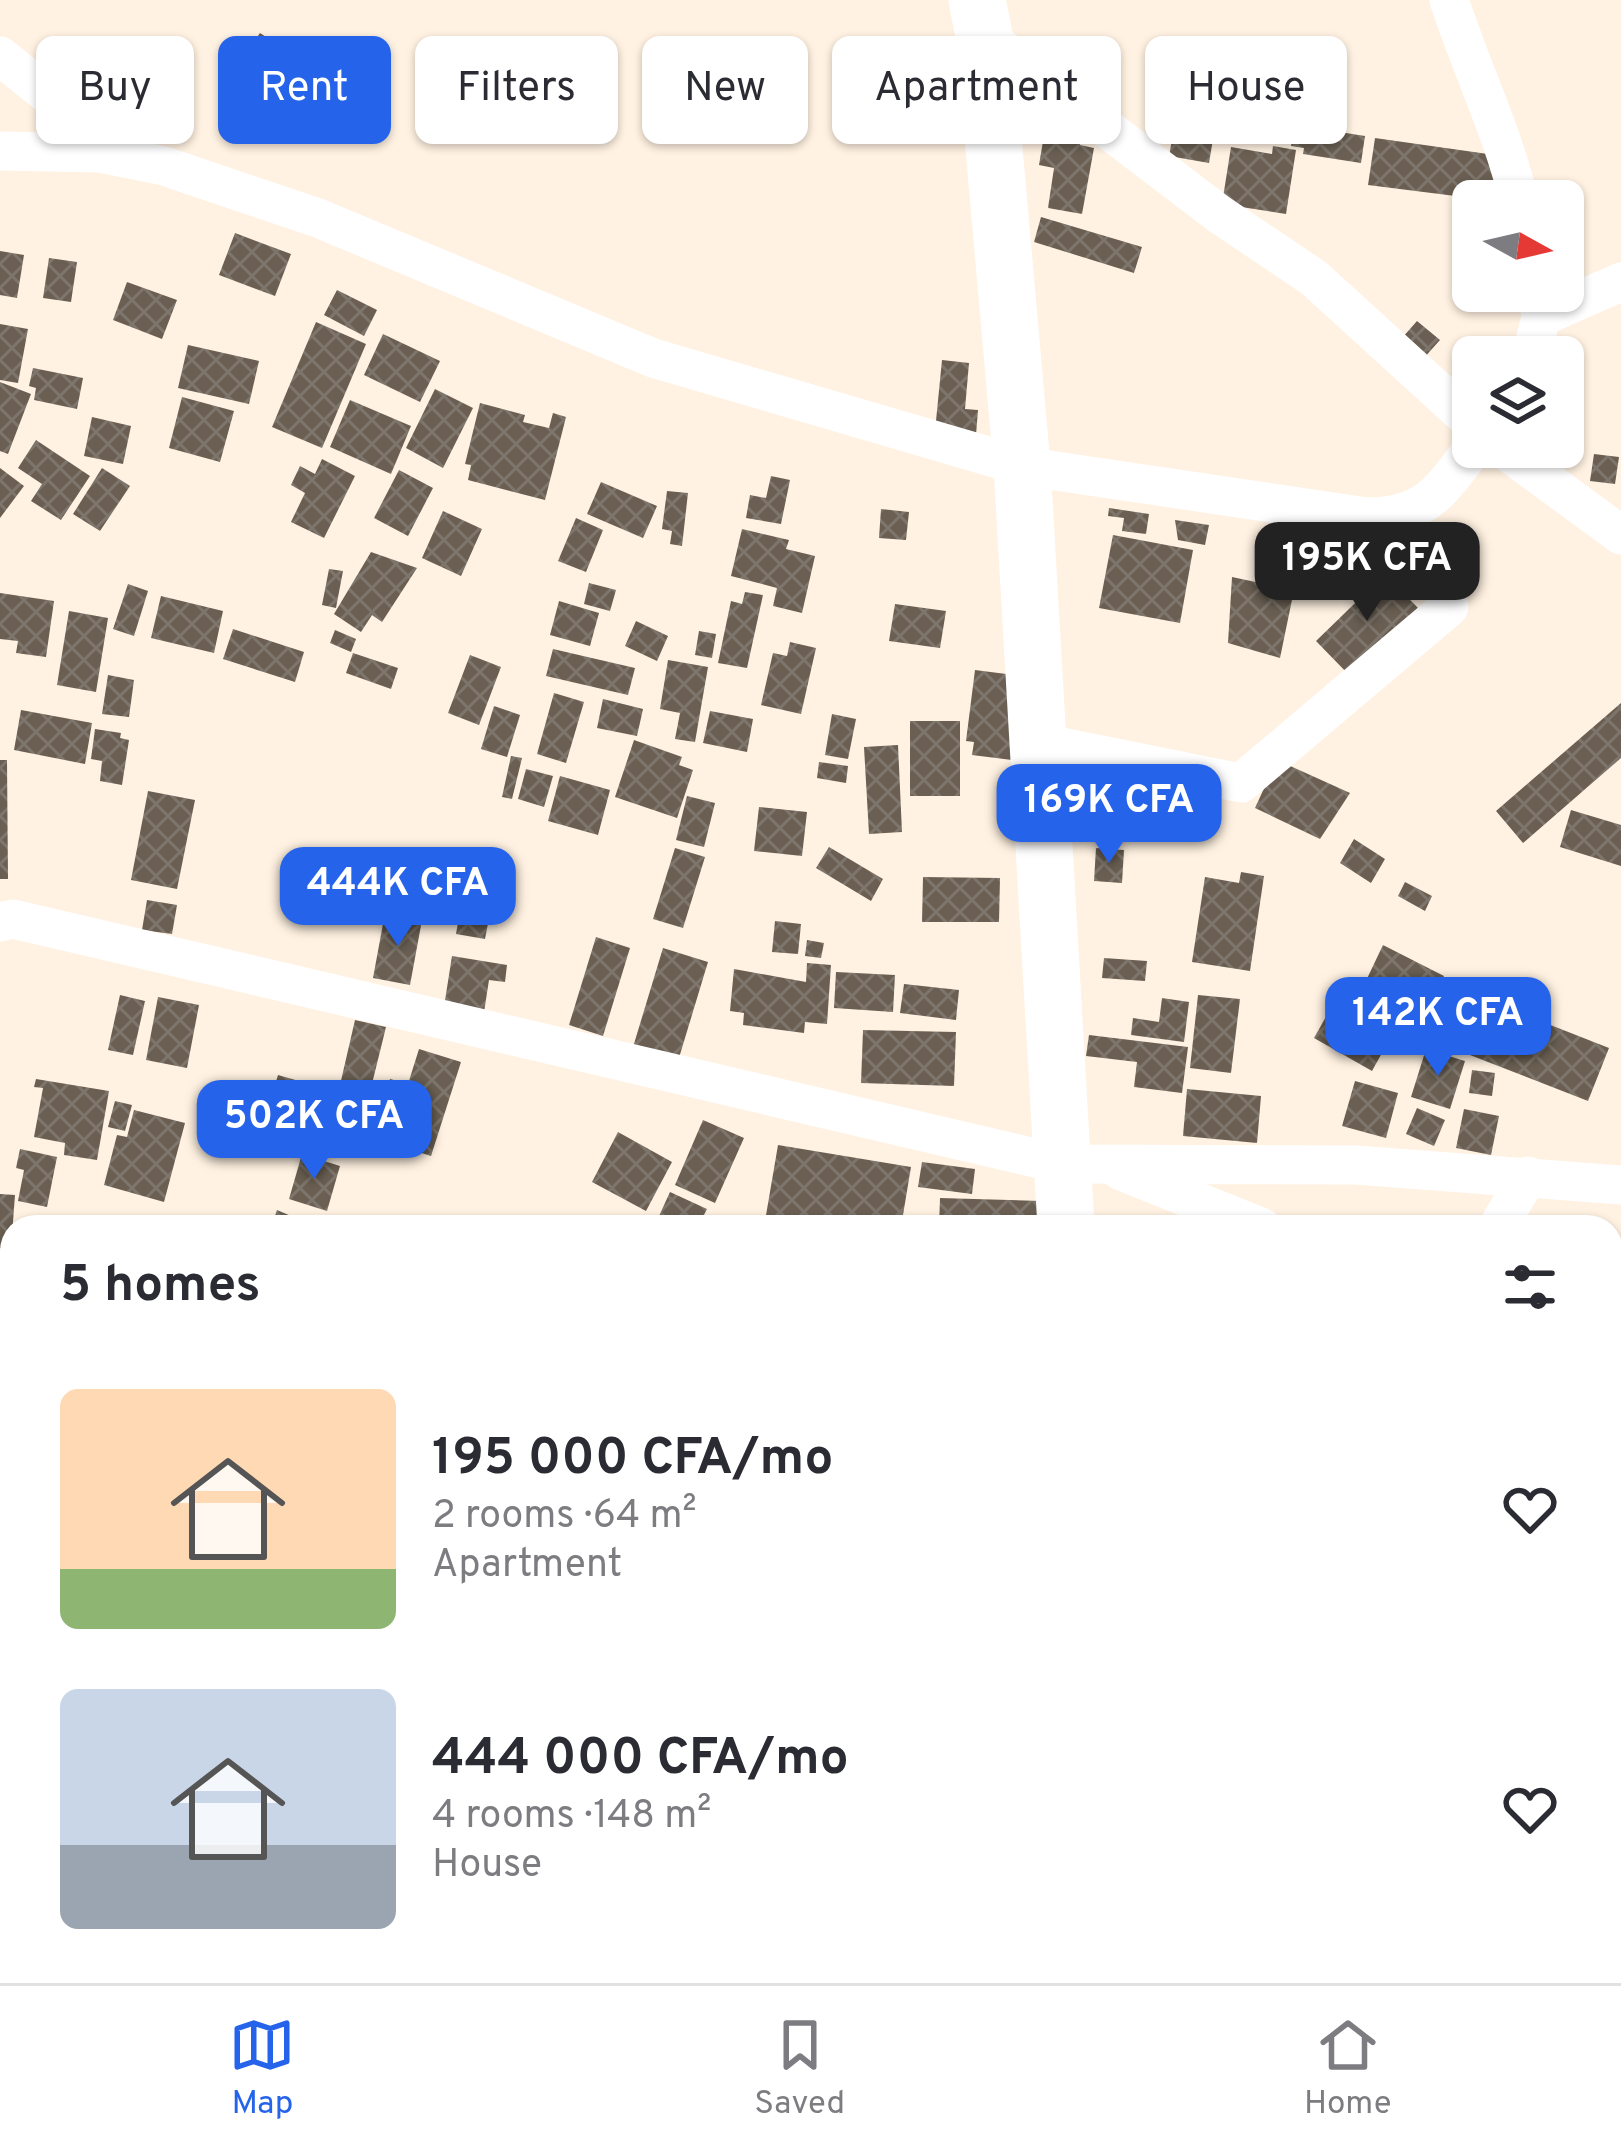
<!DOCTYPE html>
<html lang="en">
<head>
<meta charset="utf-8">
<style>
	:root { --surface:#fff; --page:#f7f7f7; --text:#2b2b33; --muted:#7c7c81; --line:#e1e1e2; --accent:#2563eb }
	body { margin:0; font-family:Overpass,sans-serif; background:var(--page); color:var(--text); height:100vh; display:flex; flex-direction:column; font-size:45px; white-space:nowrap }
	* { box-sizing:border-box; margin:0 }
	p { font-size:39px; color:var(--muted) }
	.icon { flex:none; width:66px; height:66px; fill:none; stroke:currentColor; stroke-width:2; stroke-linecap:round; stroke-linejoin:round }
	.map { position:relative; flex:1; overflow:hidden }
	.details { position:absolute; left:0px; top:1215px; width:1623px; height:768px; display:flex; flex-direction:column; background:var(--surface); border-radius:36px 36px 0 0; box-shadow:0 3px 9px #0004 }
	.details>* { flex:none }
	.guide { position:absolute; left:36px; top:36px; width:1551px; height:108px; display:flex; gap:24px }
	.needle { width:78px; rotate:98deg }
	.fabs { position:absolute; left:1452px; top:180px; display:grid; gap:24px }
	.fabs a { display:grid; place-items:center; width:132px; height:132px; border-radius:18px; background:var(--surface); box-shadow:0 3px 9px #0004; font-size:60px }
	.price { position:absolute; translate:-50% -102px; padding:0 27px; border-radius:24px; background:var(--accent); color:#fff; font-size:39px; line-height:78px; filter:drop-shadow(0 3px 6px #0008) }
	.price::after { content:''; position:absolute; left:50%; top:72px; width:36px; height:27px; margin-left:-18px; background:inherit; clip-path:polygon(0 0,100% 0,50% 100%) }
	.price.current { background:#222; color:#fff }
	ul { padding:0; list-style:none }
	li { display:flex; align-items:center; gap:36px; height:300px; padding:0 60px }
	li span { display:grid; place-items:center; flex:none; width:336px; height:240px; border-radius:18px; color:#555 }
	li>.icon { margin-inline-start:auto }
	span .icon { width:144px; height:144px; fill:#fffc; stroke-width:1 }
	li b { font-size:51px }
	h2 { display:flex; justify-content:space-between; align-items:center; height:144px; padding:0 60px; font-size:51px }
	.pill { padding:0 42px; border-radius:18px; background:var(--surface); box-shadow:0 3px 9px #0004; font-size:42px; line-height:108px }
	.pill.current { background:var(--accent); color:#fff }
	.tabs { display:flex; justify-content:space-around; align-items:center; height:168px; border-top:3px solid var(--line); background:var(--surface); font-size:33px; color:var(--muted) }
	.tabs a { display:grid; justify-items:center; gap:6px }
	.tabs .current { color:var(--accent) }
	.map>svg:first-child { display:block }
	.building { fill:url(#building-cross-hatch) }
	.lines { fill:none; stroke-linecap:round; stroke-linejoin:round }
	.street { stroke:#fff; stroke-width:39 }
	.secondary { stroke:#fff; stroke-width:57 }
</style>
</head>
<body>
<div class="map">
<svg width="1621" height="1983" viewBox="0 0 1621 1983">
	<defs>
		<pattern id="building-cross-hatch" width="8" height="8" patternUnits="userSpaceOnUse" patternTransform="scale(3)"><rect width="8" height="8" fill="#6a5f52"/><path d="M0 0l8 8M0 8l8-8" fill="none" stroke="#7e766c"/></pattern>
	</defs>
	<rect width="100%" height="100%" fill="#fff2e2"/>
	<path class="building" d="M260,33l20,13 -15,23 -21,-13z
		M1263,65l70,10 -5,40 -71,-10z
		M1181,91l39,7 -11,65 -40,-7z
		M1047,117l37,6 -4,22 14,3 -12,66 -34,-6 6,-40 -15,-3z
		M1295,125l70,11 -4,27 -58,-9 1,-6 -13,-2z
		M1375,138l127,18 -7,45 -127,-16z
		M1273,146l23,4 -10,64 -64,-10 9,-57 41,7z
		M1041,217l101,30 -8,26 -100,-31z
		M235,233l56,21 -16,42 -56,-21z
		M1469,249l4,1v41h42l-4,21 -54,-13z
		M0,251l24,4 -7,43 -17,-3z
		M49,258l28,4 -6,40 -28,-4z
		M127,282l50,18 -15,39 -49,-19z
		M337,290l40,20 -13,26 -40,-21z
		M1417,321l23,19 -16,18 -22,-20z
		M316,322l50,22 -44,104 -50,-21z
		M0,324l28,5 -10,54 -18,-3z
		M383,334l57,27 -20,41 -56,-27z
		M188,345l71,16 -10,43 -71,-16z
		M942,360l27,3 -4,46 13,1 -2,25 -41,-4z
		M33,368l50,10 -6,31 -43,-9 2,-12 -7,-2z
		M0,382l31,12 -23,60 -8,-3z
		M435,389l38,19 -30,60 -37,-20z
		M182,397l52,14 -14,51 -51,-14z
		M350,400l61,26 -20,48 -61,-27z
		M480,403l45,12 -2,7 26,6 4,-15 13,4 -21,83 -77,-20 3,-15 -6,-1z
		M92,417l39,9 -8,38 -39,-8z
		M36,440l54,36 -29,44 -30,-19 11,-17 -24,-16z
		M1594,454l25,3 -4,27 -25,-3z
		M322,459l33,17 -31,62 -33,-16 14,-29 -14,-8 9,-19 15,8z
		M0,468l24,18 -24,32z
		M102,468l28,18 -30,45 -27,-17z
		M399,470l34,18 -25,48 -34,-18z
		M771,476l19,4 -9,44 -35,-6 4,-23 16,3z
		M601,482l56,24 -14,32 -56,-24z
		M667,491l21,2 -6,53 -12,-2 2,-13 -10,-2z
		M1109,508l40,6 -3,20 -24,-3 2,-13 -16,-2z
		M881,509l28,3 -3,28 -27,-2z
		M443,511l39,18 -21,47 -39,-18z
		M576,518l27,12 -17,42 -28,-11z
		M1175,520l34,5 -4,20 -27,-5z
		M742,529l47,11 -3,9 29,7 -13,57 -29,-7 4,-18 -46,-12z
		M1283,532l21,2 -4,33 -21,-2z
		M1113,535l80,15 -13,73 -81,-15z
		M371,552l46,16 -35,54 -10,-7 -11,17 -27,-18z
		M329,569l14,2 -7,37 -14,-3z
		M1385,574l33,34 -69,67 -33,-34z
		M1232,577l62,13 -14,68 -52,-15z
		M589,583l27,7 -6,21 -26,-7z
		M128,584l20,7 -14,45 -21,-7z
		M745,592l18,3 -16,73 -29,-5 13,-62 11,3z
		M0,593l54,8 -8,56 -30,-4 2,-12 -18,-2z
		M161,596l62,15 -9,42 -63,-15z
		M559,601l40,12 -9,33 -40,-11z
		M895,604l51,7 -6,37 -51,-7z
		M69,611l39,7 -12,74 -39,-7z
		M636,621l32,15 -11,25 -32,-15z
		M233,629l71,23 -9,30 -72,-23z
		M335,630l21,9 -5,13 -21,-9z
		M699,631l17,3 -4,24 -17,-3z
		M790,642l26,6 -15,66 -40,-9 12,-52 14,3z
		M553,649l82,19 -7,27 -82,-19z
		M353,653l45,15 -7,21 -45,-16z
		M470,655l31,12 -22,58 -31,-12z
		M668,660l40,7 -13,75 -20,-3 5,-26 -20,-4z
		M975,670l47,6 -10,84 -40,-5 2,-13 -8,-1z
		M108,675l26,5 -5,37 -27,-3z
		M554,693l30,9 -18,61 -29,-9z
		M603,699l40,10 -6,27 -40,-8z
		M1621,703v55l-98,85 -27,-32z
		M494,706l26,9 -13,42 -26,-8z
		M21,710l71,13 -7,41 -71,-14z
		M710,711l43,8 -6,33 -44,-9z
		M832,714l24,5 -8,40 -23,-4z
		M910,721h50v75h-50z
		M95,729l26,4 -1,5 9,2 -7,45 -22,-4 2,-20 -11,-2z
		M634,740l48,17 -3,8 14,5 -16,48 -62,-21z
		M898,745l4,87 -33,2 -5,-87z
		M511,756l11,2 -10,41 -10,-2z
		M0,760h7l1,119h-8z
		M1277,760l73,33 -30,46 -65,-31z
		M819,762l29,4 -2,17 -29,-5z
		M526,769l27,7 -9,31 -26,-8z
		M1095,773l120,12 -51,48 -74,-8z
		M560,776l50,14 -12,45 -50,-14z
		M148,791l47,9 -18,89 -46,-9z
		M687,796l28,7 -11,44 -28,-7z
		M759,807l48,5 -5,44 -48,-5z
		M1571,810l50,15v41l-61,-19z
		M1354,839l31,20 -14,24 -31,-20z
		M829,847l54,32 -12,22 -55,-33z
		M675,848l30,9 -22,71 -30,-9z
		M1096,848l28,2 -2,33 -28,-2z
		M1241,872l23,4 -14,95 -58,-9 13,-85 34,6z
		M310,877l22,2 -4,36 -21,-2z
		M923,877l77,1 -1,44h-77z
		M1405,882l27,14 -7,15 -27,-15z
		M463,893l30,5 -8,41 -29,-5z
		M147,900l30,5 -5,29 -30,-4z
		M385,913l37,7 -12,65 -37,-7z
		M775,921l26,3 -3,30 -26,-2z
		M596,937l34,11 -27,88 -34,-11z
		M807,940l17,3 -3,15 -16,-2z
		M1383,945l61,31 -20,41 -61,-30z
		M663,948l45,14 -33,109 -45,-14z
		M452,956l55,9 -2,17 -16,-2 -6,39 -40,-6z
		M1104,958l43,3 -2,20 -43,-3z
		M807,963l24,2 -4,59 -22,-2 -1,11 -61,-8 1,-12 -14,-2 4,-42 72,13z
		M836,972l59,3 -2,37 -59,-4z
		M1345,983l58,32 -31,56 -58,-33z
		M904,984l55,6 -3,30 -56,-7z
		M1459,989l150,59 -21,53 -149,-58z
		M120,995l25,6 -12,54 -25,-5z
		M1198,995l42,4 -9,74 -41,-5z
		M158,997l41,8 -12,63 -41,-8z
		M1162,998l27,4 -5,40 -53,-7 2,-17 26,4z
		M355,1020l31,7 -16,65 -30,-7z
		M863,1030l93,2 -2,54 -93,-3z
		M1089,1035l99,12 -6,46 -48,-6 3,-25 -51,-6z
		M419,1049l42,13 -30,94 -41,-13 6,-22 -17,-6 11,-36 18,5z
		M1426,1049l39,12 -15,48 -39,-12z
		M1472,1070l23,3 -3,23 -23,-3z
		M278,1075l90,26 -16,55 -91,-26z
		M36,1079l73,12 -12,69 -33,-5 1,-12 -31,-6 9,-49 -9,-1z
		M1355,1081l43,12 -12,45 -44,-12z
		M1187,1089l74,7 -4,47 -74,-7z
		M115,1101l17,4 -7,26 -17,-4z
		M1417,1108l28,12 -11,26 -28,-12z
		M1464,1109l35,7 -8,39 -35,-7z
		M134,1110l51,13 -21,79 -60,-17 13,-50 10,2z
		M703,1120l41,18 -29,65 -40,-18z
		M618,1132l54,30 -26,49 -54,-29z
		M778,1145l133,22 -10,60h-137z
		M20,1149l37,8 -10,50 -29,-6 6,-31 -8,-2z
		M302,1154l38,12 -13,45 -38,-12z
		M922,1162l53,7 -3,25 -54,-7z
		M670,1192l37,17 -9,18h-44z
		M0,1194l15,1 -4,54 -11,-1z
		M940,1198l102,3v26h-103z
		M277,1210l40,17h-46z
		M102,1217l34,6 -1,4h-35z
		M12,1257v48l-6,-4 -6,10v-35z
		M12,1355v34l-12,-10v-10z
		M0,1415l12,11v8l-12,14z
		M1611,1626l10,2 -8,49h-2z
		M0,1682l12,30 -12,6z
		M1611,1738l10,2v49l-10,-2z
		M1611,1797l10,2v60l-10,-2z
		M77,1971h54l-8,12h-37z
		M165,1971h18l14,12h-43z
		M357,1971h46l-8,12h-36z
		M1058,1971h34l-2,12h-34z
		M1180,1971h39l29,12h-68z
		M1456,1971h39l-5,12h-39z
		M1502,1971h16l16,8 -2,4h-36z
		M1536,1971h26l-1,12h-26z"/>
	<g class="lines">
		<path class="street" d="M1449,0c22,68 54,132 70,201
			M984,35l235,179 95,64 159,145
			M0,56l126,101
			M0,151l99,2 65,13 154,52 335,140 369,108 345,51c60,-1 73,-25 107,-70
			M1541,317l80,-35
			M1531,357l10,-40 -4,-26
			M1501,447l120,88
			M1037,742l204,41 208,-176
			M0,922l13,-3 1048,245 295,1 265,20
			M1121,1171l140,56
			M1498,1227l30,-51
			M1611,1433l10,9
			M0,1583l12,46
			M0,1777l12,4
			M327,1971l16,12
			M1286,1971l28,12
			M64,1983l6,-12"/>
		<path class="secondary" d="M977,0l7,35 38,431 44,761
			M1125,1971l1,12"/>
	</g>
</svg>
<div class="fabs">
<a><svg class="needle" viewBox="-14 -14 28 28"><path d="M0-13l5 13h-10z" fill="#e53935"/><path d="M0 13l5-13h-10z" fill="#7c7c81"/></svg></a>
<a><svg class="icon" aria-label="layers" viewBox="0 0 24 24"><path d="M12 4l9 5-9 5-9-5zM3 14l9 5 9-5"/></svg></a>
</div>
<b class="price current" style="left:1367px;top:624px">195K CFA</b>
<b class="price" style="left:1109px;top:866px">169K CFA</b>
<b class="price" style="left:398px;top:949px">444K CFA</b>
<b class="price" style="left:1438px;top:1079px">142K CFA</b>
<b class="price" style="left:314px;top:1182px">502K CFA</b>
<div class="guide">
<a class="pill">Buy</a>
<a class="pill current">Rent</a>
<a class="pill">Filters</a>
<a class="pill">New</a>
<a class="pill">Apartment</a>
<a class="pill">House</a>
</div>
<section class="details">
<h2>5 homes<svg class="icon" aria-label="filters" viewBox="0 0 24 24"><path d="M4 7h16M4 17h16"/><circle cx="9" cy="7" r="2"/><circle cx="15" cy="17" r="2"/></svg></h2>
<ul>
<li><span style="background:linear-gradient(#ffd9b3 75%,#8fb573 0)"><svg class="icon" aria-label="home" viewBox="0 0 24 24"><path d="M3 11l9-7 9 7M6 9v11h12V9"/></svg></span><div><b>195 000 CFA/mo</b><p>2 rooms · 64 m²</p><p>Apartment</p></div><svg class="icon" aria-label="heart" viewBox="0 0 24 24"><path d="M12 20l-8-8c-3-5 5-10 8-4 3-6 11-1 8 4z"/></svg></li>
<li><span style="background:linear-gradient(#c9d6e8 65%,#9aa5b1 0)"><svg class="icon" aria-label="home" viewBox="0 0 24 24"><path d="M3 11l9-7 9 7M6 9v11h12V9"/></svg></span><div><b>444 000 CFA/mo</b><p>4 rooms · 148 m²</p><p>House</p></div><svg class="icon" aria-label="heart" viewBox="0 0 24 24"><path d="M12 20l-8-8c-3-5 5-10 8-4 3-6 11-1 8 4z"/></svg></li>
</ul>
</section>
</div>
<nav class="tabs">
<a class="current"><svg class="icon" aria-label="map" viewBox="0 0 24 24"><path d="M3 6l6-2 6 2 6-2v14l-6 2-6-2-6 2zM9 4v14M15 6v14"/></svg>Map</a>
<a><svg class="icon" aria-label="saved" viewBox="0 0 24 24"><path d="M7 4h10v16l-5-4-5 4z"/></svg>Saved</a>
<a><svg class="icon" aria-label="home" viewBox="0 0 24 24"><path d="M3 11l9-7 9 7M6 9v11h12V9"/></svg>Home</a>
</nav>
</body>
</html>
